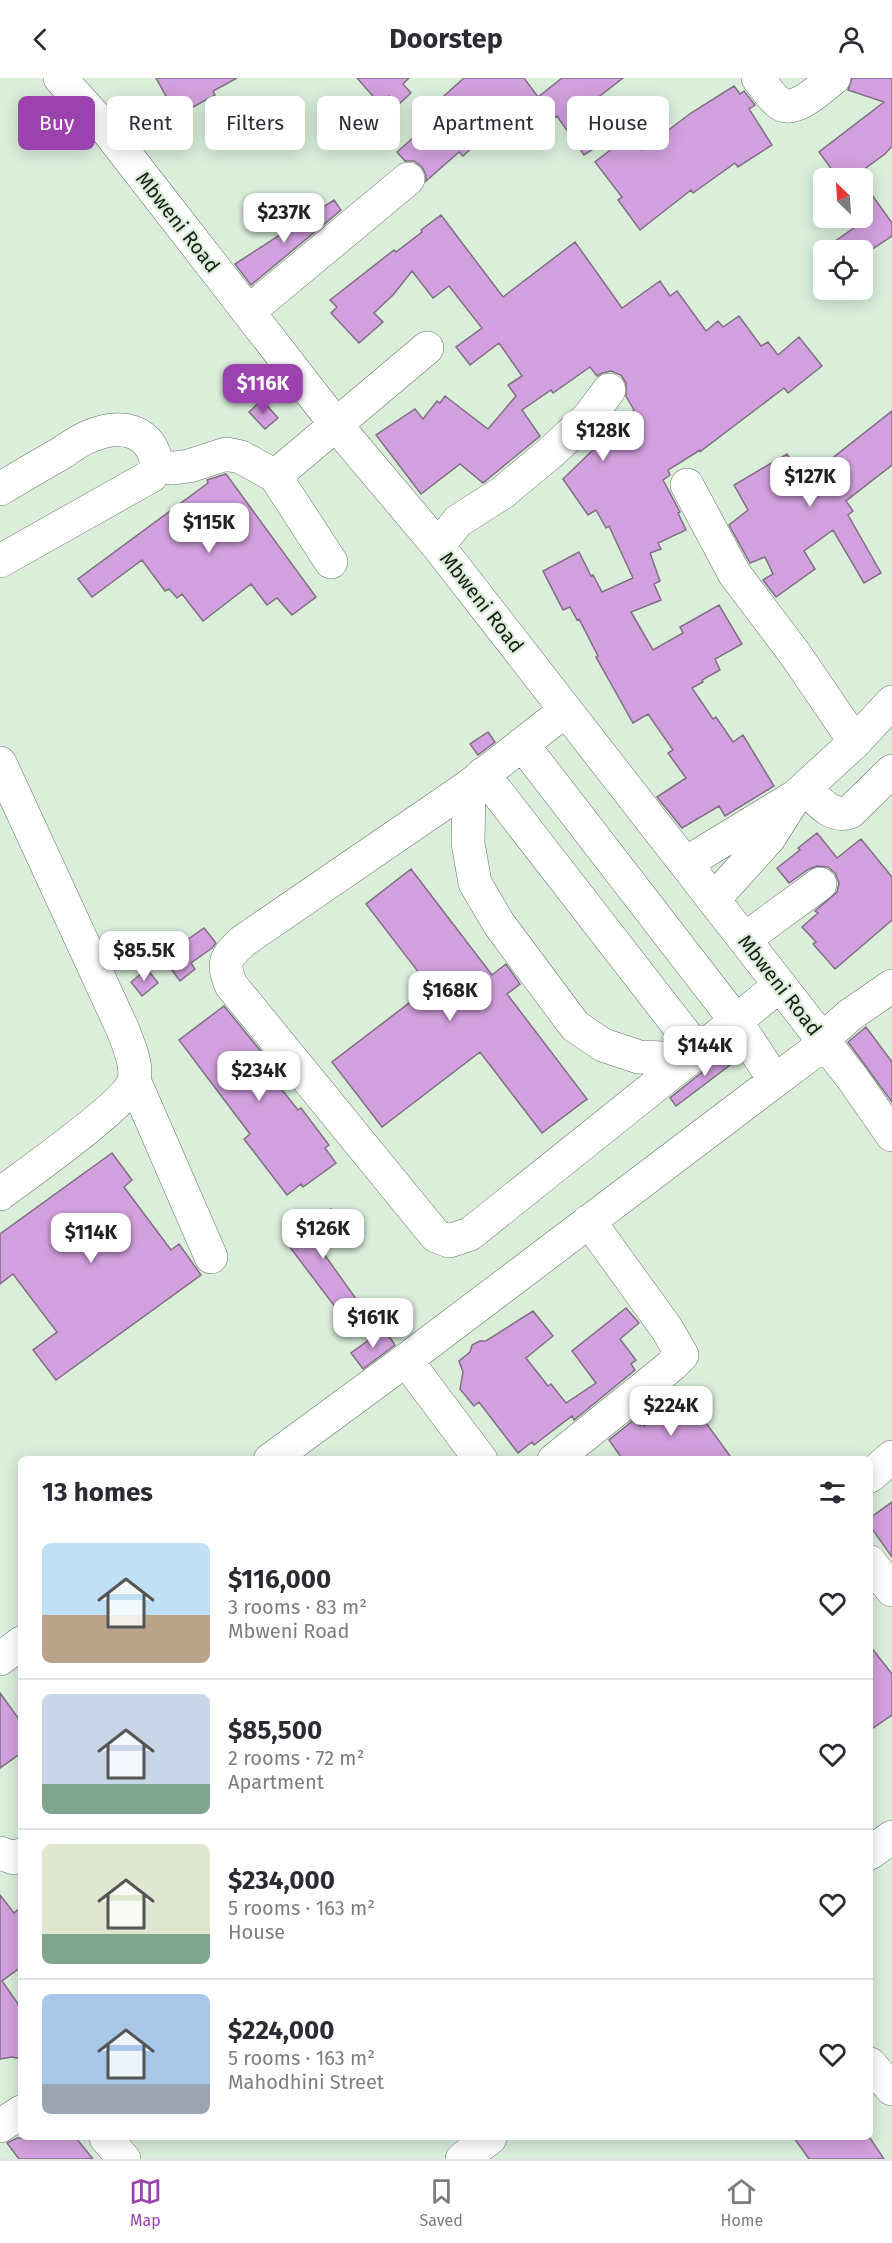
<!DOCTYPE html>
<html lang="en">
<head>
<meta charset="utf-8">
<style>
	:root { --surface:#fff; --page:#f2f2f3; --text:#2b2b33; --muted:#7c7c81; --line:#e1e1e2; --accent:#9b42ae }
	body { margin:0; font-family:"Fira Sans",sans-serif; background:var(--page); color:var(--text); height:100vh; display:flex; flex-direction:column; font-size:22px; white-space:nowrap }
	* { box-sizing:border-box; margin:0 }
	p { font-size:20px; color:var(--muted) }
	.icon { flex:none; width:33px; height:33px; fill:none; stroke:currentColor; stroke-width:2; stroke-linecap:round; stroke-linejoin:round }
	.map { position:relative; flex:1; overflow:hidden }
	.side { position:absolute; left:18px; top:1378px; width:855px; height:684px; display:flex; flex-direction:column; background:var(--surface); border-radius:9px; box-shadow:0 3px 15px #0003 }
	.side>* { flex:none }
	.banner { position:absolute; left:18px; top:18px; width:856px; height:54px; display:flex; gap:12px }
	.needle { width:39px; rotate:335deg }
	.tools { position:absolute; left:813px; top:90px; display:grid; gap:12px }
	.tools a { display:grid; place-items:center; width:60px; height:60px; border-radius:9px; background:var(--surface); box-shadow:0 3px 15px #0003; font-size:30px }
	.price { position:absolute; translate:-50% -51px; padding:0 14px; border-radius:12px; background:#fff; color:#222; font-size:20px; line-height:39px; filter:drop-shadow(0 2px 3px #0008) }
	.price::after { content:''; position:absolute; left:50%; top:36px; width:18px; height:14px; margin-left:-9px; background:inherit; clip-path:polygon(0 0,100% 0,50% 100%) }
	.price.selected { background:var(--accent); color:#fff }
	ul { padding:0; list-style:none }
	li { display:flex; align-items:center; gap:18px; height:150px; padding:0 24px }
	li+li { border-top:2px solid var(--line) }
	li span { display:grid; place-items:center; flex:none; width:168px; height:120px; border-radius:9px; color:#555 }
	li>.icon { margin-inline-start:auto }
	span .icon { width:72px; height:72px; fill:#fffc; stroke-width:1 }
	li b { font-size:26px }
	h2 { display:flex; justify-content:space-between; align-items:center; height:72px; padding:0 24px; font-size:26px }
	.pill { padding:0 21px; border-radius:9px; background:var(--surface); box-shadow:0 3px 15px #0003; font-size:21px; line-height:54px }
	.pill.selected { background:var(--accent); color:#fff }
	header { display:flex; justify-content:space-between; align-items:center; height:78px; padding:0 24px; background:var(--surface); font-size:27px; font-weight:700 }
	.dock { display:flex; justify-content:space-around; align-items:center; height:84px; border-top:2px solid var(--line); background:var(--surface); font-size:16px; color:var(--muted) }
	.dock a { display:grid; justify-items:center; gap:3px }
	.dock .selected { color:var(--accent) }
	.map>svg:first-child { display:block }
	.building { fill:#d2a0de; stroke:#7f6f82; stroke-width:1.5 }
	.lines { fill:none; stroke-linecap:round; stroke-linejoin:round }
	.minor-casing { stroke:#637563; stroke-width:34 }
	.minor { stroke:#fff; stroke-width:33 }
	.labels { text-anchor:middle; stroke-width:4.5; stroke-linejoin:round; paint-order:stroke }
	.street-label { font-size:20px; fill:#161e16; stroke:#daeeda }
</style>
</head>
<body>
<header><svg class="icon" aria-label="back" viewBox="0 0 24 24"><path d="M15 5l-7 7 7 7"/></svg>Doorstep<svg class="icon" aria-label="person" viewBox="0 0 24 24"><circle cx="12" cy="8" r="4"/><path d="M4 21q1-7 8-7t8 7"/></svg></header>
<div class="map">
<svg width="892" height="2081" viewBox="0 0 892 2081">
	<rect width="100%" height="100%" fill="#daeeda"/>
	<path class="building" d="M156,0h81l-24,13 2,4 -38,21z
		M357,0h52l-6,6 8,9 -13,12 -9,-9 -9,8z
		M464,0h60l14,19 24,-19h61l-27,21 2,2 -17,14 20,29 -17,11 -27,-39 -26,19 -9,-11 -8,6 -10,-12 -41,38 -4,-4 -33,29v-6l-4,-8 -8,-6h-9l-8,-9 35,-31 -7,-8z
		M852,0h40v68l-7,8 -33,24h-14l-19,-26 65,-50 -36,-12z
		M734,8l6,8 4,-3 11,14 -6,4 23,36 -34,22 -3,-4 -42,30 -2,-3 -51,40 -22,-30 4,-3 -27,-35 31,-24 7,10 4,-4 5,6 49,-37z
		M862,103l30,42v13l-21,14h-48l43,-31 -4,-5z
		M334,122l7,10 -90,75 -16,-21z
		M441,137l62,82 72,-55 47,66 38,-27 10,15 7,-5 29,40 12,-10 5,6 16,-11 22,30 7,-4 10,13 21,-18 23,29 -34,27 -4,-5 -83,63 -1,-1 -32,20 2,5 -7,5 17,32 -2,1 8,17 -28,13 3,6 -11,4 10,28 -6,3 7,16 -30,12 22,38 30,-17 -3,-6 39,-22 23,39 -27,15 5,11 -18,10 1,2 -11,6 21,31 3,-2 17,25 10,-7 31,51 -49,30 -6,-10 -37,22 -25,-31 29,-19 -18,-25 5,-3 -25,-36 -15,9 -37,-66 2,-1 -19,-37 -2,1 -7,-13 -7,3 -20,-39 36,-19 12,24 2,-1 9,17 31,-14 -24,-52 -3,2 -10,-18 -8,5 -25,-36 71,-69 -8,-14v-13l-5,-8 -10,-4 -9,2 -5,3 -7,-9 -37,26 -2,-3 -29,20 18,26 -57,47 -23,-19 -39,30 -45,-59 39,-26 8,10 14,-18 3,2 5,-7 43,33 28,-33 -8,-11 14,-9 -23,-33 -29,22 -14,-18 26,-19 -33,-42 -16,12 -21,-27 -19,24 -19,18 9,9 -24,21 -28,-30 6,-6 -7,-7 64,-50 2,2 26,-20 -1,-2z
		M262,322l16,18 -13,11 -16,-17z
		M892,333v54l-46,36 7,10 -5,4 33,58 -17,10 -31,-53 -29,21 11,18 -39,28 -13,-17 10,-6 -8,-17 -15,6 -21,-38 19,-15 -14,-25 53,-31 17,25 3,-1z
		M226,396l90,123 -24,18 -15,-17 -10,7 -16,-21 -48,37 -21,-27 -5,4 -8,-9 -4,2 -23,-31 -50,37 -14,-18 130,-96 -1,-3z
		M488,654l7,10 -17,13 -8,-11z
		M817,755l20,25 24,-19 31,38v43l-57,49 -22,-25 3,-2 -14,-15 16,-14 -3,-2 22,-19 2,-9 -4,-10 -7,-6 -11,-1 -8,3 -20,14 -12,-15 23,-18 -2,-2z
		M411,791l81,106 14,-11 14,20 -13,10 80,105 -45,34 -62,-81 -98,75 -50,-65 98,-75 -64,-83z
		M204,850l12,15 -4,5 -21,15 4,6 -15,12 -15,-20 20,-18 -1,-1z
		M147,891l11,14 -16,13 -11,-14z
		M224,928l53,65 -6,5 27,34 3,-2 28,37 -4,3 11,15 -33,24 -2,-3 -14,11 -43,-56 6,-5 -71,-94z
		M866,949l26,35v40l-44,-60z
		M731,971l7,10 -62,47 -6,-8z
		M112,1075l20,27 -8,7 47,63 8,-6 22,31 -145,105 -23,-30 24,-18 -44,-58 -13,10v-50z
		M331,1131l13,19 -25,19 40,56 -17,13 -56,-74z
		M626,1230l13,15 -19,16 16,21 -5,4 4,6 -61,50 -2,-4 -38,29 -2,-3 -14,11 -39,-51 -5,4 -14,-17 3,-17 -4,-11 11,-9 2,-7 8,-4h6l47,-30 20,25 -27,22 22,28 3,-2 15,19 30,-20 -24,-32z
		M384,1251l11,16 -32,24 -12,-16z
		M689,1315l12,17 -3,2 35,48h-110l-14,-20 26,-21 5,7 3,-2 1,2z
		M892,1424v55l-22,-31v-8z
		M870,1568l22,28v41l-22,15z
		M0,1615l21,29v31l-21,15z
		M0,1817l14,18 7,-6v60l-19,14 19,27v51l-9,-2 -12,2z
		M17,2060h59l17,21h-74l-12,-16z
		M794,2060h76l14,21h-75z"/>
	<g class="lines">
		<g class="minor-casing">
			<path id="minor" d="M60,0l47,52 230,296 101,120 415,533 39,56
				M758,0c6,8 13,19 21,25 15,12 42,-15 55,-25
				M248,234l160,-133
				M157,389l16,1 16,-2 37,-12 15,3 34,19 56,86
				M275,398l152,-128
				M687,407l47,88 61,81 60,88
				M0,411c20,-12 40,-24 60,-35 9,-6 18,-13 28,-17 31,-14 65,-9 69,30l-6,9 -151,85
				M438,468l20,-25 44,-28 48,-40 38,-35 21,-28
				M522,666l214,277 -266,213 -21,7 -13,-5 -205,-251c-9,-23 -6,-27 12,-44l226,-155 97,-76
				M0,685l123,267c5,14 15,34 11,50 -6,23 -110,96 -134,114
				M483,696l215,277
				M469,708l-1,57 7,40 24,41 76,102 28,19 36,12 48,2
				M805,710c12,11 26,31 45,24l42,-41
				M686,785l110,-67 59,-54 37,-40
				M714,821l55,-61 21,-33
				M745,861l75,-55
				M822,962l28,-25 42,-29
				M134,1002l77,177
				M775,1003l-39,-60 44,-36
				M406,1282l75,100
				M270,1382l136,-100 419,-317
				M554,1382l118,-95 10,-10 -15,-26 -78,-108
				M870,1398l22,-19
				M870,1484l22,28
				M0,1581l21,-16
				M0,1775l14,5 7,-3
				M870,1775l22,-16
				M870,1986l22,25
				M0,2048l21,-14
				M106,2060l18,21
				M462,2081l28,-21"/>
		</g>
		<use href="#minor" class="minor"/>
	</g>
	<g class="labels">
		<g class="street-label">
			<text transform="translate(178 144) rotate(52)" y="7">Mbweni Road</text>
			<text transform="translate(482 524) rotate(52)" y="7">Mbweni Road</text>
			<text transform="translate(780 907) rotate(52)" y="7">Mbweni Road</text>
		</g>
	</g>
</svg>
<div class="tools">
<a><svg class="needle" viewBox="-14 -14 28 28"><path d="M0-13l5 13h-10z" fill="#e53935"/><path d="M0 13l5-13h-10z" fill="#7c7c81"/></svg></a>
<a><svg class="icon" aria-label="locate" viewBox="0 0 24 24"><circle cx="12" cy="12" r="6"/><path d="M12 2v4M12 18v4M2 12h4M18 12h4"/></svg></a>
</div>
<b class="price" style="left:284px;top:166px">$237K</b>
<b class="price selected" style="left:263px;top:337px">$116K</b>
<b class="price" style="left:603px;top:384px">$128K</b>
<b class="price" style="left:810px;top:430px">$127K</b>
<b class="price" style="left:209px;top:476px">$115K</b>
<b class="price" style="left:144px;top:904px">$85.5K</b>
<b class="price" style="left:450px;top:944px">$168K</b>
<b class="price" style="left:705px;top:999px">$144K</b>
<b class="price" style="left:259px;top:1024px">$234K</b>
<b class="price" style="left:323px;top:1182px">$126K</b>
<b class="price" style="left:91px;top:1186px">$114K</b>
<b class="price" style="left:373px;top:1271px">$161K</b>
<b class="price" style="left:671px;top:1359px">$224K</b>
<div class="banner">
<a class="pill selected">Buy</a>
<a class="pill">Rent</a>
<a class="pill">Filters</a>
<a class="pill">New</a>
<a class="pill">Apartment</a>
<a class="pill">House</a>
</div>
<section class="side">
<h2>13 homes<svg class="icon" aria-label="filters" viewBox="0 0 24 24"><path d="M4 7h16M4 17h16"/><circle cx="9" cy="7" r="2"/><circle cx="15" cy="17" r="2"/></svg></h2>
<ul>
<li><span style="background:linear-gradient(#bfe0f5 60%,#b9a48a 0)"><svg class="icon" aria-label="home" viewBox="0 0 24 24"><path d="M3 11l9-7 9 7M6 9v11h12V9"/></svg></span><div><b>$116,000</b><p>3 rooms · 83 m²</p><p>Mbweni Road</p></div><svg class="icon" aria-label="heart" viewBox="0 0 24 24"><path d="M12 20l-8-8c-3-5 5-10 8-4 3-6 11-1 8 4z"/></svg></li>
<li><span style="background:linear-gradient(#c9d6e8 75%,#7fa58c 0)"><svg class="icon" aria-label="home" viewBox="0 0 24 24"><path d="M3 11l9-7 9 7M6 9v11h12V9"/></svg></span><div><b>$85,500</b><p>2 rooms · 72 m²</p><p>Apartment</p></div><svg class="icon" aria-label="heart" viewBox="0 0 24 24"><path d="M12 20l-8-8c-3-5 5-10 8-4 3-6 11-1 8 4z"/></svg></li>
<li><span style="background:linear-gradient(#dfe7d0 75%,#7fa58c 0)"><svg class="icon" aria-label="home" viewBox="0 0 24 24"><path d="M3 11l9-7 9 7M6 9v11h12V9"/></svg></span><div><b>$234,000</b><p>5 rooms · 163 m²</p><p>House</p></div><svg class="icon" aria-label="heart" viewBox="0 0 24 24"><path d="M12 20l-8-8c-3-5 5-10 8-4 3-6 11-1 8 4z"/></svg></li>
<li><span style="background:linear-gradient(#a9c7e8 75%,#9aa5b1 0)"><svg class="icon" aria-label="home" viewBox="0 0 24 24"><path d="M3 11l9-7 9 7M6 9v11h12V9"/></svg></span><div><b>$224,000</b><p>5 rooms · 163 m²</p><p>Mahodhini Street</p></div><svg class="icon" aria-label="heart" viewBox="0 0 24 24"><path d="M12 20l-8-8c-3-5 5-10 8-4 3-6 11-1 8 4z"/></svg></li>
</ul>
</section>
</div>
<nav class="dock">
<a class="selected"><svg class="icon" aria-label="map" viewBox="0 0 24 24"><path d="M3 6l6-2 6 2 6-2v14l-6 2-6-2-6 2zM9 4v14M15 6v14"/></svg>Map</a>
<a><svg class="icon" aria-label="saved" viewBox="0 0 24 24"><path d="M7 4h10v16l-5-4-5 4z"/></svg>Saved</a>
<a><svg class="icon" aria-label="home" viewBox="0 0 24 24"><path d="M3 11l9-7 9 7M6 9v11h12V9"/></svg>Home</a>
</nav>
</body>
</html>
